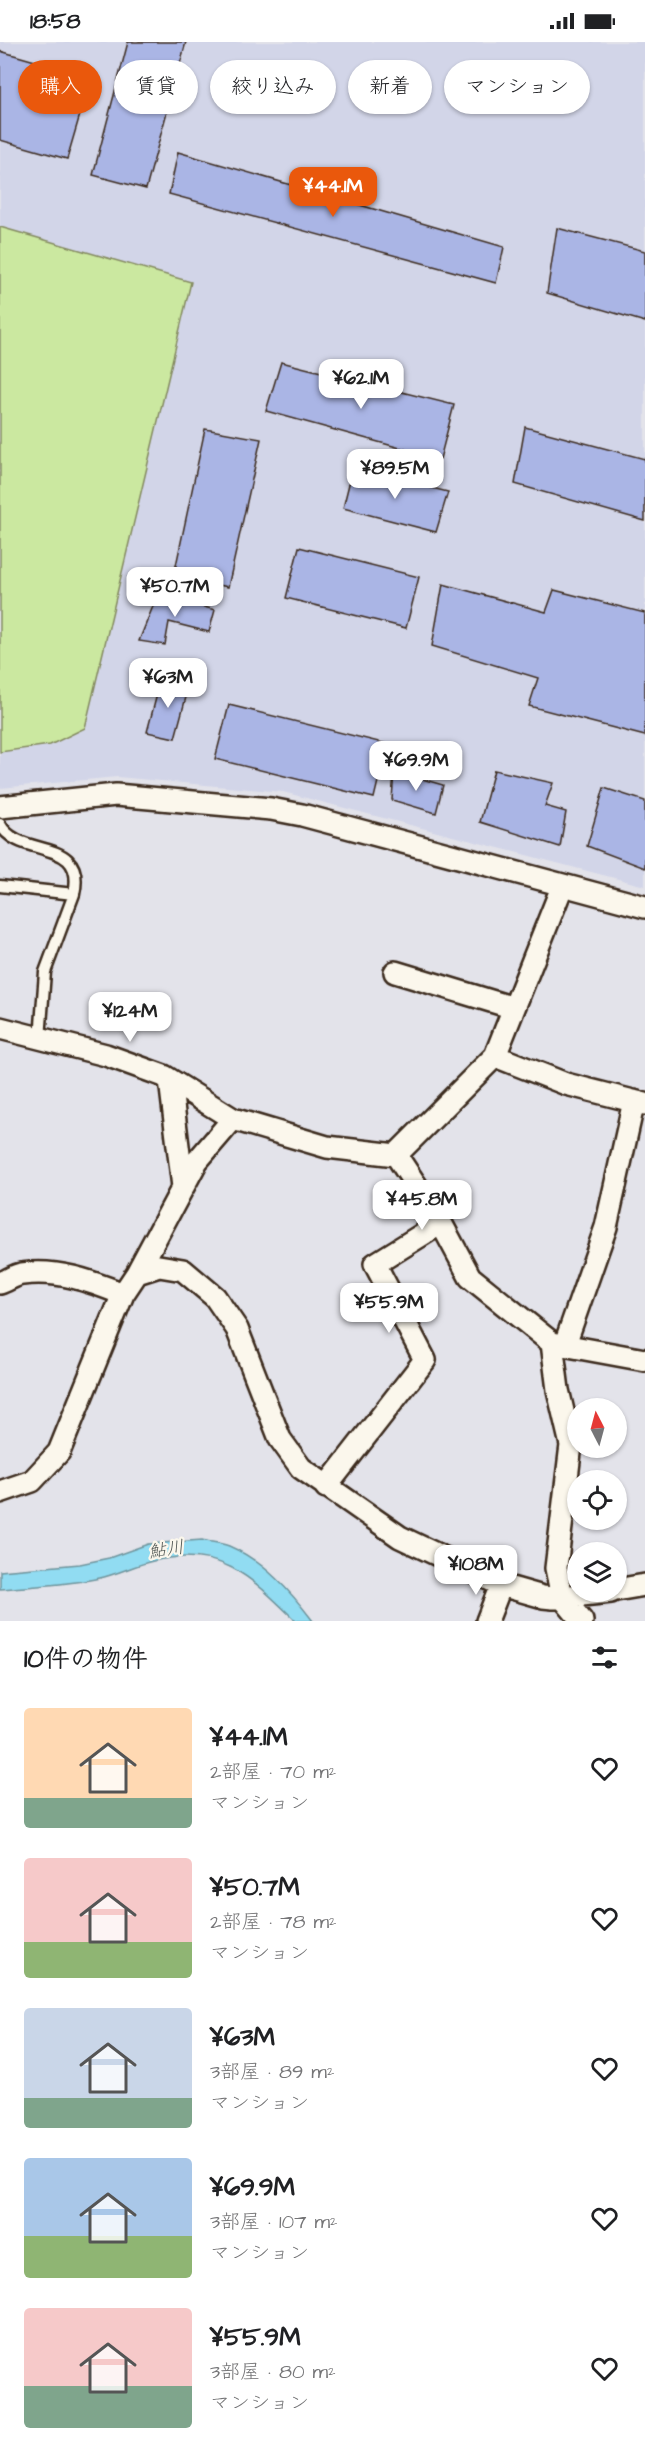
<!DOCTYPE html>
<html lang="ja">
<head>
<meta charset="utf-8">
<style>
	:root { --surface:#fff; --page:#f2f2f2; --text:#202124; --muted:#757577; --accent:#ea580c }
	body { margin:0; font-family:"Architects Daughter","Klee One",sans-serif; background:var(--page); color:var(--text); height:100vh; display:flex; flex-direction:column; font-size:22px; white-space:nowrap }
	* { box-sizing:border-box; margin:0 }
	p { font-size:20px; color:var(--muted) }
	.icon { flex:none; width:33px; height:33px; fill:none; stroke:currentColor; stroke-width:2; stroke-linecap:round; stroke-linejoin:round }
	.map { position:relative; height:1579px; overflow:hidden }
	.sheet { display:flex; flex-direction:column; background:var(--surface); flex:1 }
	.sheet>* { flex:none }
	.guide { position:absolute; left:18px; top:18px; width:609px; height:54px; display:flex; gap:12px }
	.needle { width:39px; rotate:354deg }
	.controls { position:absolute; left:567px; top:1356px; display:grid; gap:12px }
	.controls a { display:grid; place-items:center; width:60px; height:60px; border-radius:50%; background:var(--surface); box-shadow:0 2px 4px #0004; font-size:30px }
	.price { position:absolute; translate:-50% -51px; padding:0 14px; border-radius:12px; background:#fff; color:#222; font-size:20px; line-height:39px; filter:drop-shadow(0 2px 3px #0008) }
	.price::after { content:''; position:absolute; left:50%; top:36px; width:18px; height:14px; margin-left:-9px; background:inherit; clip-path:polygon(0 0,100% 0,50% 100%) }
	.price.selected { background:var(--accent); color:#fff }
	ul { padding:0; list-style:none }
	li { display:flex; align-items:center; gap:18px; height:150px; padding:0 24px }
	li span { display:grid; place-items:center; flex:none; width:168px; height:120px; border-radius:6px; color:#555 }
	li>.icon { margin-inline-start:auto }
	span .icon { width:72px; height:72px; fill:#fffc; stroke-width:1 }
	li b { font-size:26px }
	h2 { display:flex; justify-content:space-between; align-items:center; height:72px; padding:0 24px; font-size:26px }
	.pill { padding:0 21px; border-radius:27px; background:var(--surface); box-shadow:0 2px 4px #0004; font-size:21px; line-height:54px }
	.pill.selected { background:var(--accent); color:#fff }
	.status { display:flex; justify-content:space-between; align-items:center; height:42px; padding:0 30px; background:var(--surface); direction:ltr }
	.status svg { height:16px; fill:currentColor }
	.map>svg:first-child { display:block }
	.built { fill:#d2d5e8 }
	.green { fill:#cbe8a0; stroke:#83895f; stroke-width:1.5 }
	.water { fill:#91dcf2; stroke:#6f959d; stroke-width:1.5 }
	.building { fill:#aab5e5; stroke:#3b2a1e; stroke-width:1.5 }
	.lines { fill:none; stroke-linecap:round; stroke-linejoin:round }
	.lane-casing { stroke:#3b2a1e; stroke-width:15 }
	.street-casing { stroke:#3b2a1e; stroke-width:26 }
	.lane { stroke:#fbf7ec; stroke-width:10 }
	.street { stroke:#fbf7ec; stroke-width:21 }
	.labels { text-anchor:middle; stroke-width:4.5; stroke-linejoin:round; paint-order:stroke }
	.water-label { font-size:18px; font-style:italic; fill:#505653; stroke:#fbf7ec }
</style>
</head>
<body>
<div class="status"><b>18:58</b><svg viewBox="0 0 49 12"><path d="M0 12V9h3v3zM5 12V6h3v6zM10 12V3h3v9zM15 12V0h3v12zM26 1h20v11H26zM47 4h2v5h-2z"/></svg></div>
<div class="map">
<svg width="645" height="1579" viewBox="0 0 645 1579">
	<rect width="100%" height="100%" fill="#e3e3ea"/>
	<filter id="ink" filterUnits="userSpaceOnUse"><feTurbulence type="fractalNoise" baseFrequency=".0167" numOctaves="2"/><feDisplacementMap in="SourceGraphic" scale="12" xChannelSelector="R" yChannelSelector="G"/><feConvolveMatrix kernelMatrix="1 2 1 2 8 2 1 2 1" color-interpolation-filters="sRGB"/></filter>
	<g filter="url(#ink)">
		<path class="built" d="M0,0h645v844l-362,-94 -166,-15 -117,11z"/>
		<path class="green" d="M0,185l191,55 -106,446 -35,17 -50,7z"/>
		<path class="water" d="M202,1498c8,2 19,3 27,6 35,15 62,46 84,75h-17c-45,-44 -75,-76 -143,-60 -18,4 -35,13 -53,17 -32,7 -67,8 -100,11v-18l80,-7 29,-6 39,-14z"/>
		<path class="building" d="M128,0h58l-40,147 -53,-14z
			M0,9l91,26 -24,82 -67,-19z
			M178,110l326,95 -8,36 -327,-89z
			M557,186l88,23v71l-98,-29z
			M281,320l173,43 -14,54 -174,-48z
			M525,385l120,32v62l-130,-37z
			M205,387l56,10 -33,148 -54,-12z
			M353,426l95,24 -12,40 -93,-24z
			M299,505l120,30 -13,51 -120,-30z
			M443,542l103,28 8,-22 91,23v123l-116,-30 9,-28 -106,-32z
			M158,552l57,16 -6,22 -40,-10 -4,23 -26,-4z
			M161,637l28,7 -14,52 -28,-6z
			M229,663l158,39 -13,54 -159,-39z
			M494,728l59,13 -8,23 21,6 -6,35 -80,-25z
			M394,729l49,14 -7,28 -44,-13z
			M604,746l41,13v67l-58,-22z"/>
		<g class="lines">
			<g class="lane-casing">
				<path id="lane" d="M0,782c19,36 87,11 74,70
					M0,844l74,8 -29,78 -5,67"/>
			</g>
			<g class="street-casing">
				<path id="street" d="M0,765l116,-12 155,14 31,6 343,92
					M562,845l-67,169 -99,99 45,68 29,54 82,66 6,47 13,55 -15,123 6,29 20,24
					M395,930l119,36
					M0,986l106,27 58,21 69,43
					M495,1014l71,28 79,20
					M170,1038l13,107
					M137,1231l60,-112 36,-42 94,28 69,8
					M0,1241c7,-2 14,-8 22,-9 36,-5 68,7 101,20
					M552,1301l93,17
					M565,1302l41,-117 28,-126
					M326,1445l99,-127 -50,-96 66,-41
					M0,1450l32,-11 27,-29 64,-158 14,-21 22,-7 24,4 32,27 22,32 43,110 21,29 99,69 101,48 42,12 10,1 58,-6
					M616,1548l29,-5
					M487,1579l14,-36"/>
			</g>
			<use href="#lane" class="lane"/>
			<use href="#street" class="street"/>
		</g>
	</g>
	<g class="labels">
		<g class="water-label">
			<text transform="translate(166 1507) rotate(-9)" y="6">鮎川</text>
		</g>
	</g>
</svg>
<div class="controls">
<a><svg class="needle" viewBox="-14 -14 28 28"><path d="M0-13l5 13h-10z" fill="#e53935"/><path d="M0 13l5-13h-10z" fill="#757577"/></svg></a>
<a><svg class="icon" aria-label="locate" viewBox="0 0 24 24"><circle cx="12" cy="12" r="6"/><path d="M12 2v4M12 18v4M2 12h4M18 12h4"/></svg></a>
<a><svg class="icon" aria-label="layers" viewBox="0 0 24 24"><path d="M12 4l9 5-9 5-9-5zM3 14l9 5 9-5"/></svg></a>
</div>
<b class="price selected" style="left:333px;top:176px">¥44.1M</b>
<b class="price" style="left:361px;top:368px">¥62.1M</b>
<b class="price" style="left:395px;top:458px">¥89.5M</b>
<b class="price" style="left:175px;top:576px">¥50.7M</b>
<b class="price" style="left:168px;top:667px">¥63M</b>
<b class="price" style="left:416px;top:750px">¥69.9M</b>
<b class="price" style="left:130px;top:1001px">¥124M</b>
<b class="price" style="left:422px;top:1189px">¥45.8M</b>
<b class="price" style="left:389px;top:1292px">¥55.9M</b>
<b class="price" style="left:476px;top:1554px">¥108M</b>
<div class="guide">
<a class="pill selected">購入</a>
<a class="pill">賃貸</a>
<a class="pill">絞り込み</a>
<a class="pill">新着</a>
<a class="pill">マンション</a>
</div>
</div>
<section class="sheet">
<h2>10件の物件<svg class="icon" aria-label="filters" viewBox="0 0 24 24"><path d="M4 7h16M4 17h16"/><circle cx="9" cy="7" r="2"/><circle cx="15" cy="17" r="2"/></svg></h2>
<ul>
<li><span style="background:linear-gradient(#ffd9b3 75%,#7fa58c 0)"><svg class="icon" aria-label="home" viewBox="0 0 24 24"><path d="M3 11l9-7 9 7M6 9v11h12V9"/></svg></span><div><b>¥44.1M</b><p>2部屋 · 70 m²</p><p>マンション</p></div><svg class="icon" aria-label="heart" viewBox="0 0 24 24"><path d="M12 20l-8-8c-3-5 5-10 8-4 3-6 11-1 8 4z"/></svg></li>
<li><span style="background:linear-gradient(#f6c9c9 70%,#8fb573 0)"><svg class="icon" aria-label="home" viewBox="0 0 24 24"><path d="M3 11l9-7 9 7M6 9v11h12V9"/></svg></span><div><b>¥50.7M</b><p>2部屋 · 78 m²</p><p>マンション</p></div><svg class="icon" aria-label="heart" viewBox="0 0 24 24"><path d="M12 20l-8-8c-3-5 5-10 8-4 3-6 11-1 8 4z"/></svg></li>
<li><span style="background:linear-gradient(#c9d6e8 75%,#7fa58c 0)"><svg class="icon" aria-label="home" viewBox="0 0 24 24"><path d="M3 11l9-7 9 7M6 9v11h12V9"/></svg></span><div><b>¥63M</b><p>3部屋 · 89 m²</p><p>マンション</p></div><svg class="icon" aria-label="heart" viewBox="0 0 24 24"><path d="M12 20l-8-8c-3-5 5-10 8-4 3-6 11-1 8 4z"/></svg></li>
<li><span style="background:linear-gradient(#a9c7e8 65%,#8fb573 0)"><svg class="icon" aria-label="home" viewBox="0 0 24 24"><path d="M3 11l9-7 9 7M6 9v11h12V9"/></svg></span><div><b>¥69.9M</b><p>3部屋 · 107 m²</p><p>マンション</p></div><svg class="icon" aria-label="heart" viewBox="0 0 24 24"><path d="M12 20l-8-8c-3-5 5-10 8-4 3-6 11-1 8 4z"/></svg></li>
<li><span style="background:linear-gradient(#f6c9c9 65%,#7fa58c 0)"><svg class="icon" aria-label="home" viewBox="0 0 24 24"><path d="M3 11l9-7 9 7M6 9v11h12V9"/></svg></span><div><b>¥55.9M</b><p>3部屋 · 80 m²</p><p>マンション</p></div><svg class="icon" aria-label="heart" viewBox="0 0 24 24"><path d="M12 20l-8-8c-3-5 5-10 8-4 3-6 11-1 8 4z"/></svg></li>
</ul>
</section>
</body>
</html>
